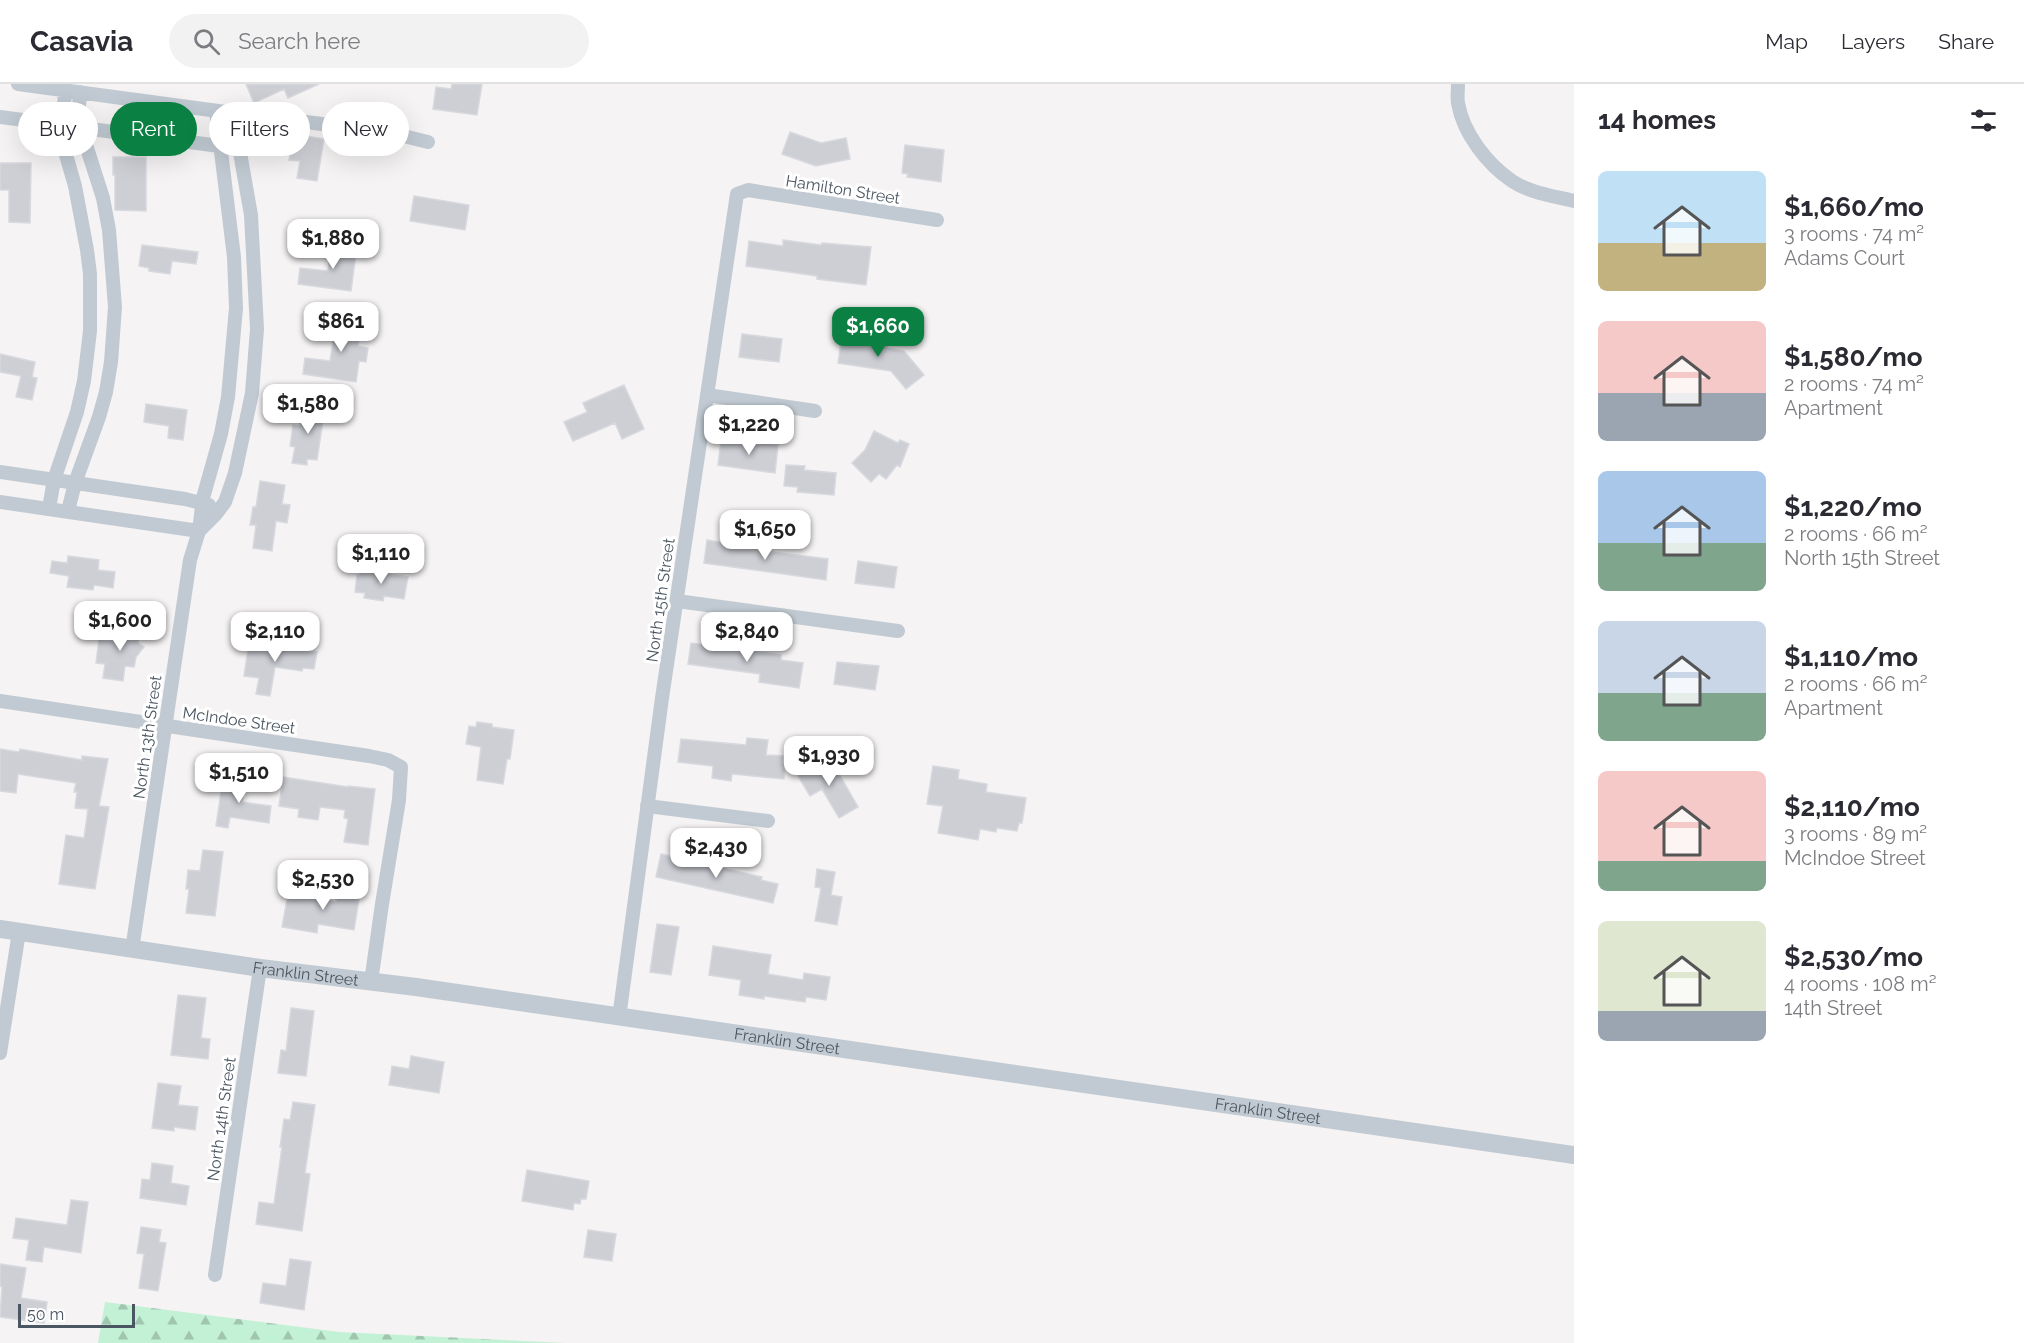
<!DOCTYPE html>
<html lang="en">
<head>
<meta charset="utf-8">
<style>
	:root { --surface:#fff; --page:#f2f2f3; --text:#2b2b33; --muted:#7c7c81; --line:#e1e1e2; --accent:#0b8043 }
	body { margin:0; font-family:Raleway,sans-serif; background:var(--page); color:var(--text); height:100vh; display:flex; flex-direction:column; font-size:22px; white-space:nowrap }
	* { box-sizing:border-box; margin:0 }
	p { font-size:20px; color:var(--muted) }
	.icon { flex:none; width:33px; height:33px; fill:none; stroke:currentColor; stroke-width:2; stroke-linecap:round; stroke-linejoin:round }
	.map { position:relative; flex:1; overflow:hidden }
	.panel { display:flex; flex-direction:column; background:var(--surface); width:450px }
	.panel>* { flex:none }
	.banner { position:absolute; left:18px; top:18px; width:570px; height:54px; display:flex; gap:12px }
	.scale { position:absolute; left:18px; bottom:15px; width:117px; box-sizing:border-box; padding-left:6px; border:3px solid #4a5661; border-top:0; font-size:16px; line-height:21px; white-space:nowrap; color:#4a5661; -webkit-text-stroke:4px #fff; paint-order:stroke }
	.price { position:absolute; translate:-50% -51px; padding:0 14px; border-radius:12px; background:#fff; color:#222; font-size:20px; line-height:39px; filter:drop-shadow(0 2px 3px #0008) }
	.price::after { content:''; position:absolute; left:50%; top:36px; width:18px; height:14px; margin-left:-9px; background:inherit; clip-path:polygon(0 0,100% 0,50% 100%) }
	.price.selected { background:var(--accent); color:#fff }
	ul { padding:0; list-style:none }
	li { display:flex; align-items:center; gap:18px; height:150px; padding:0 24px }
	li span { display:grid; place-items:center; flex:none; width:168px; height:120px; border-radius:9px; color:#555 }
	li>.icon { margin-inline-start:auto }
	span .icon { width:72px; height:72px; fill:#fffc; stroke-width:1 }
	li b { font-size:26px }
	h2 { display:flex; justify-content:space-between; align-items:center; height:72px; padding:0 24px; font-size:26px }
	.chip { padding:0 21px; border-radius:27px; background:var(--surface); box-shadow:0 6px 24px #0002; font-size:21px; line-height:54px }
	.chip.selected { background:var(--accent); color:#fff }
	header { display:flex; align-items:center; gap:36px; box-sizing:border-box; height:84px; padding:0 30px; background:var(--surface); border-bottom:2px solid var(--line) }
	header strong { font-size:28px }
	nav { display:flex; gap:33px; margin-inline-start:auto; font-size:21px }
	.search { width:420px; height:54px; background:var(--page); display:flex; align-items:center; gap:15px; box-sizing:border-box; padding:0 21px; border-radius:33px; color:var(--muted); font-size:22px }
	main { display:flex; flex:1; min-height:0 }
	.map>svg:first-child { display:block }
	.forest { fill:url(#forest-firs) }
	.building { fill:#cdcfd5; stroke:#d7d9de; stroke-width:1.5 }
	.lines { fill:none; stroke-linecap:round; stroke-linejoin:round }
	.minor { stroke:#c1cad2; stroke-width:14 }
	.tertiary { stroke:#c1cad2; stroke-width:18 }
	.labels { text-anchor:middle; stroke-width:6; stroke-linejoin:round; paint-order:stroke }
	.street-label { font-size:16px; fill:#4a5661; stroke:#fff }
</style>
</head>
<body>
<header>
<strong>Casavia</strong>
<div class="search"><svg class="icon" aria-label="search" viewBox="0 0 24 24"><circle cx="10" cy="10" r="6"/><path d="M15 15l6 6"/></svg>Search here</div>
<nav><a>Map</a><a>Layers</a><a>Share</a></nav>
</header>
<main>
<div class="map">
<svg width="1574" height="1259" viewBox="0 0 1574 1259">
	<defs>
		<pattern id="forest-firs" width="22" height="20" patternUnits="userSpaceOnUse" patternTransform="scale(1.5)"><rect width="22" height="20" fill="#c3f1d5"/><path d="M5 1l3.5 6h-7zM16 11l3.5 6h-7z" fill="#a0c6b0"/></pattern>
	</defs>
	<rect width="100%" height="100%" fill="#f5f3f3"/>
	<path class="forest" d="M105,1218l234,30 226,11h-467z"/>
	<path class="building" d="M246,0h73l-31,14 -4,-9 -30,14z
		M452,0h30l-5,31 -44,-6 3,-22 15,2z
		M790,48l31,11 25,-5 4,21 -34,7 -34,-12z
		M294,50l30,5 -7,42 -20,-3 3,-17 -11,-1z
		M905,61l39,5 -3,32 -34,-5 1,-3 -6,-1z
		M113,73h33v54l-31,-1v-35h-2z
		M0,79h31l-1,60 -21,-1v-32h-9z
		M414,112l55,9 -4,25 -55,-9z
		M783,156l38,5 1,-2 49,4 -5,38 -49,-6v-3l-71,-10 3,-25 34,5z
		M331,159l26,3 -6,45 -53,-7 2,-16 28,3z
		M142,161l56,7 -2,12 -24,-3 -2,13 -21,-3v-3l-10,-2z
		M337,232l25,3 -4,27 10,2 -2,14 -7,-1 -3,21 -53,-8 2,-16 25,3z
		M862,249l18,2 -1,7 9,1 -1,5 17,3 20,24 -18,14 -15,-18 -53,-8 4,-28 19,3z
		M742,250l40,5 -3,23 -40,-5z
		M0,270l35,8 -3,15 5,1 -5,22 -16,-3 5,-21 -21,-4z
		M624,301l20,44 -22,10 -7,-16 -42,18 -9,-19 23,-10 -4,-9z
		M146,320l41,6 -4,30 -15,-2 1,-12 -25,-4z
		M303,320l22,3 -8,53 -10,-1v6l-15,-2 3,-16 -5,-1 3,-21 7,1z
		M874,347l24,12 2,-3 9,4 -9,23 -3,-2 -11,14 -7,-5 -8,8 -19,-19 13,-13z
		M721,356l36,5 1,-3 20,3 -3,28 -57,-8z
		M786,381l19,1 -1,4 32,3 -2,22 -37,-3 1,-5 -14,-1z
		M260,397l25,4 -3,19 8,1 -3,18 -11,-2 -4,30 -19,-3 3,-23h-6l3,-18h3z
		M707,456l51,8 -1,2 71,9 -2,21 -122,-17z
		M68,472l31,4 -1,10 17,2 -2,16 -19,-3 -1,5 -26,-3 2,-11 -19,-3 2,-12 15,2z
		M858,477l39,6 -3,21 -39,-5z
		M360,486l48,7 -4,22 -20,-3 -1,5 -19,-3 1,-5 -10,-1 2,-17h2z
		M125,535l16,2 -3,22 6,4 -8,10 -2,10 -9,-1 -2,15 -20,-3 2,-14 -9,-1 3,-24 23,3z
		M715,556l27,4v5l39,6v5l22,3 -4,25 -40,-6 1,-8 -72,-10 3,-21 23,3z
		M249,558l68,10 -3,17 -11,-1 -1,3 -27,-4 -5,29 -14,-2 3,-16 -15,-2z
		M837,578l42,4 -4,24 -41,-6z
		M477,638l15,2v3l22,3 -4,29h-3l-4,25 -26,-4 4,-33 -15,-3 3,-18 7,1z
		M747,654l21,2 -2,15 20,1 -2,23 -52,-5 -1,7 -19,-3 1,-12 -35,-4 3,-23 65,6z
		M0,665l19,3 1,-3 62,11v-4l26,3 -9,47 10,1 -14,82 -36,-5 7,-49 18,3 4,-29 -13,-1 2,-16h-3l2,-9 -58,-9 -2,19 -16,-2z
		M830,674l28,49 -19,11 -17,-29 -12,7 -12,-20z
		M933,682l26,4 -1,9 29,5 -1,8 40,6 -4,25h-3l-2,8 -20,-3 -1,4 -16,-3 -2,11 -40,-7 5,-27 -16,-2z
		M231,690l15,2 -4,26 29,4 -2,17 -39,-6 -2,11 -12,-2 7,-48 7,1z
		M283,693l65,10v-1l27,3 -7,56 -24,-3 4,-23 -4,-1 1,-8 -25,-3 -2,13 -20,-3 1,-8 -20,-3z
		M203,766l20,2 -8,64 -29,-3 3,-24h-3l2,-19 12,1z
		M661,770l101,23 -1,3 17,4 -5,19 -117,-26z
		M817,785l18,3 -4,23 11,2 -5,28 -22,-4 6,-33 -6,-1z
		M338,799l23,4 -7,43 -36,-6 -1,9 -35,-6 6,-33 48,8z
		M657,840l22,3 -8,48 -21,-3z
		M713,862l58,9 -3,19 35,6 1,-7 26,4 -4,23 -20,-3 -1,5 -41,-6v3l-25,-4 2,-15 -32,-5z
		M178,911l28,3 -5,40 9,1 -2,20 -37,-4z
		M291,924l23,3 -8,65 -28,-3 3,-23 5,1z
		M411,972l33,6 -5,31 -50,-8 3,-19 17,3z
		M158,999l23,3 -3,19 20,2 -3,23 -21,-3v4l-22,-3z
		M293,1018l22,3 -10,68 5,1 -8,57 -46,-7 3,-22 15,2 8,-57h-2l4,-28 6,1z
		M152,1079l21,3 -2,17 18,3 -3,19 -46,-7 2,-19 8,1z
		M527,1086l62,11 -3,18h-5l-1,5 -6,-1 -1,7 -51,-9z
		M71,1116l17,2 -7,51 -37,-6 -2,15 -16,-2 3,-20 -16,-2 3,-20 51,7z
		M141,1143l20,3 -2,12 7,1 -8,48 -19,-3 5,-34 -7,-1z
		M588,1146l28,4 -4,27 -28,-4z
		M290,1175l21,3 -7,48 -44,-7 3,-20 23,3z
		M0,1180l26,4 -5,30 26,4 -3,21 -44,-6 2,-30 -2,-1z"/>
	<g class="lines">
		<path class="minor" d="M18,0l215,29 154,19 41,10
			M1458,0c0,6 -1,13 0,19 5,30 29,61 54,78 18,12 42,15 62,20
			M0,33l227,30
			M707,311l108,16
			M0,388l185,27 24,6
			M0,418l199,29 17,-17 9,-12 10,-29 17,-80 5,-64 -6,-114 -18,-102
			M49,424l5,-28 23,-68 7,-31 6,-50v-57l-3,-24 -12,-64 -13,-45 3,-51
			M68,427l7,-28 24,-66 7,-25 5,-30 4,-55 -6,-77 -6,-32 -25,-78 2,-28
			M677,517l221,30
			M0,617l369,55 19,4 13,7 -2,33 -17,104 -11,78
			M647,722l121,15
			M132,866l58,-390 9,-29 4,-33 18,-64 7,-37 8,-89 -2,-51 -18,-146
			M619,934l43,-320 75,-504 11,-4 189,30
			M0,969l19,-121
			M215,1191l45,-307"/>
		<path class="tertiary" id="s1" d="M0,845l260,39 156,19 1158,168"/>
	</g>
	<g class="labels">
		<g class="street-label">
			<text transform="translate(843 105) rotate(9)" y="6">Hamilton Street</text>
			<text transform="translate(660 516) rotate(-82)" y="6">North 15th Street</text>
			<text transform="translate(239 636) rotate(8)" y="6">McIndoe Street</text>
			<text transform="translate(147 653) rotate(-82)" y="6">North 13th Street</text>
			<text dy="6" stroke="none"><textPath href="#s1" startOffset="309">Franklin Street</textPath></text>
			<text dy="6" stroke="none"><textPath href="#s1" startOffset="795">Franklin Street</textPath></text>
			<text dy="6" stroke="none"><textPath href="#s1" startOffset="1281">Franklin Street</textPath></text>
			<text transform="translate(221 1035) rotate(-82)" y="6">North 14th Street</text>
		</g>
	</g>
</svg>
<div class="scale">50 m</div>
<b class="price" style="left:333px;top:186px">$1,880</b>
<b class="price" style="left:341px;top:269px">$861</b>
<b class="price selected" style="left:878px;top:274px">$1,660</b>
<b class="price" style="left:308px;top:351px">$1,580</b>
<b class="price" style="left:749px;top:372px">$1,220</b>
<b class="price" style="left:765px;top:477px">$1,650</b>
<b class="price" style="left:381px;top:501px">$1,110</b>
<b class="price" style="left:120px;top:568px">$1,600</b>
<b class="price" style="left:275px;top:579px">$2,110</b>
<b class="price" style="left:747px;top:579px">$2,840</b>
<b class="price" style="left:829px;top:703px">$1,930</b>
<b class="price" style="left:239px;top:720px">$1,510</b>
<b class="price" style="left:716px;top:795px">$2,430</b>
<b class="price" style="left:323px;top:827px">$2,530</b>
<div class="banner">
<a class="chip">Buy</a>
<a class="chip selected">Rent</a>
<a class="chip">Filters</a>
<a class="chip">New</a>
</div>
</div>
<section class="panel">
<h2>14 homes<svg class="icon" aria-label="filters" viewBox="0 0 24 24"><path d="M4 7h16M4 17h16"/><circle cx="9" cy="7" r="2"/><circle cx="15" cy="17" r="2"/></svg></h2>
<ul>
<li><span style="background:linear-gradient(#bfe0f5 60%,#c2b280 0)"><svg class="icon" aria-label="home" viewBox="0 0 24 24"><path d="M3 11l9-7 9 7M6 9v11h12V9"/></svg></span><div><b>$1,660/mo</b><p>3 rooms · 74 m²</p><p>Adams Court</p></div></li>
<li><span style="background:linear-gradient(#f6c9c9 60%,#9aa5b1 0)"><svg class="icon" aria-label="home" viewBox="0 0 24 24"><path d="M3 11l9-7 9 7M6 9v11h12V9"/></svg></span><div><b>$1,580/mo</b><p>2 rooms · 74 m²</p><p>Apartment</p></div></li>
<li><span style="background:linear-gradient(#a9c7e8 60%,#7fa58c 0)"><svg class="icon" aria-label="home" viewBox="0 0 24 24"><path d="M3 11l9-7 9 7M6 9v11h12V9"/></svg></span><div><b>$1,220/mo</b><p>2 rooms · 66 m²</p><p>North 15th Street</p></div></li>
<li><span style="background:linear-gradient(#c9d6e8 60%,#7fa58c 0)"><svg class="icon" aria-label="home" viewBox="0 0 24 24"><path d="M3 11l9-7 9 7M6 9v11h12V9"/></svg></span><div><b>$1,110/mo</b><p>2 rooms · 66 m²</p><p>Apartment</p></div></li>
<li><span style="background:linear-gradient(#f6c9c9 75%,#7fa58c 0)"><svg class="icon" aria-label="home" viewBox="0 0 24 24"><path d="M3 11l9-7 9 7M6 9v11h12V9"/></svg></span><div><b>$2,110/mo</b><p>3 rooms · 89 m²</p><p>McIndoe Street</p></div></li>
<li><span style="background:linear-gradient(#dfe7d0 75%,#9aa5b1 0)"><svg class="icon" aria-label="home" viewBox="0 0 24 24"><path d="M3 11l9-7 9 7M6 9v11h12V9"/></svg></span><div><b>$2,530/mo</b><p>4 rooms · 108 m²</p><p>14th Street</p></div></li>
</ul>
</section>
</main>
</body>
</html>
